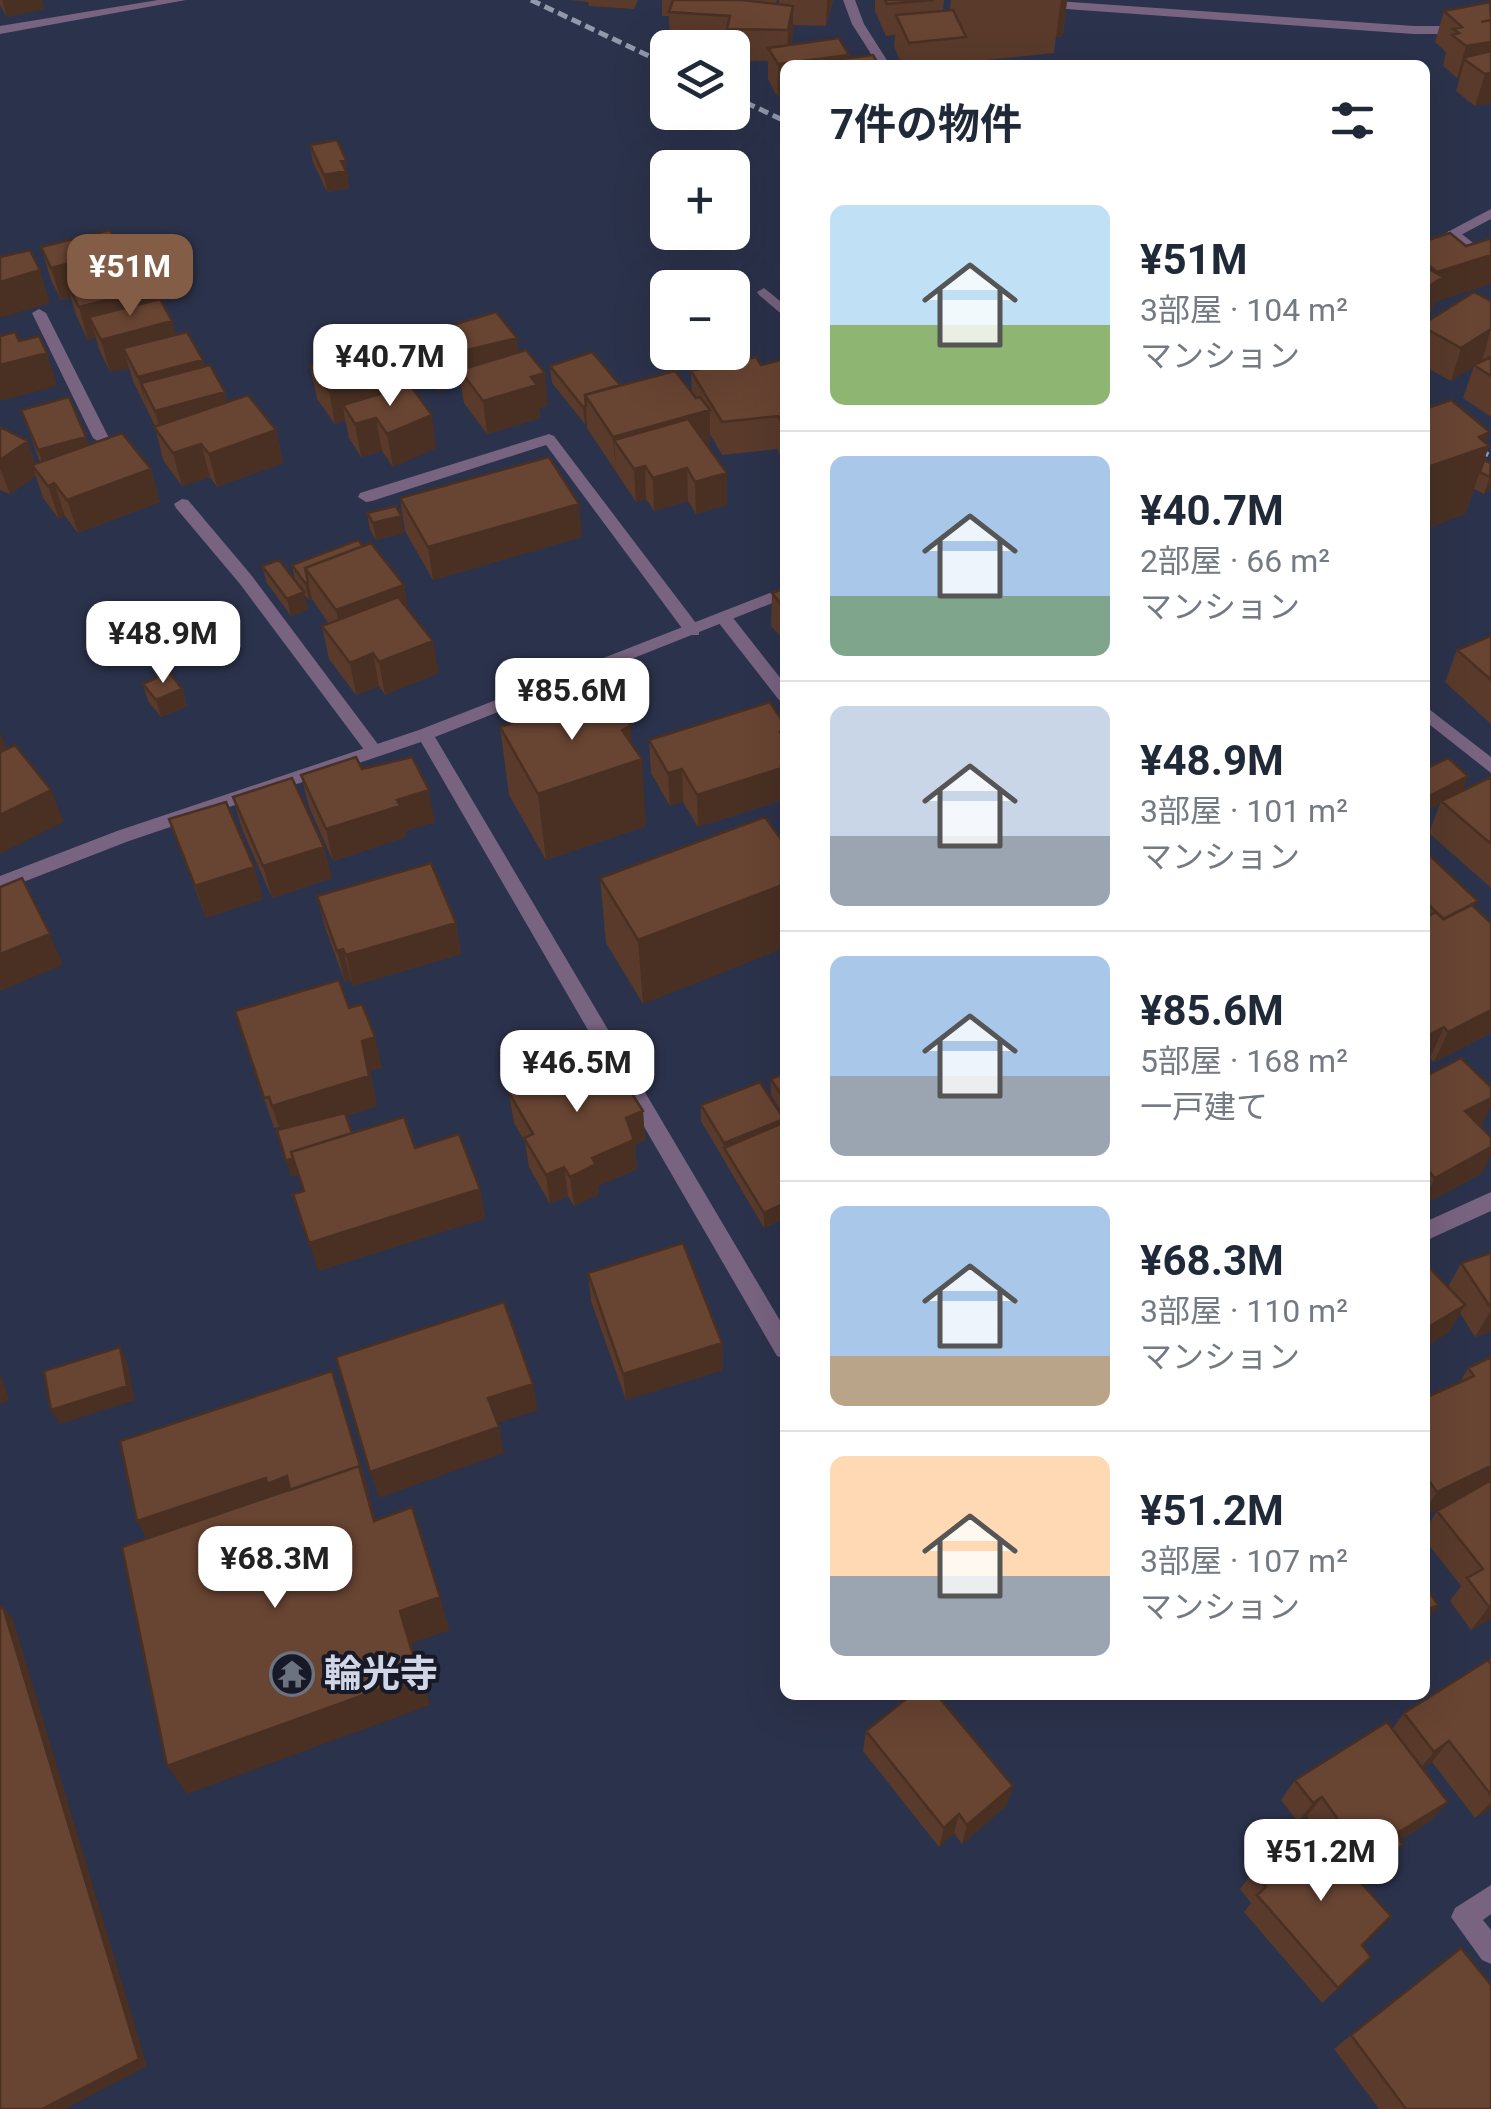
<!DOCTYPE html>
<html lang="ja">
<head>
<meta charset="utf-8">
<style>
	:root { --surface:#fff; --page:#f2f2f3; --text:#1f2937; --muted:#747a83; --line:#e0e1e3; --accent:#835d45 }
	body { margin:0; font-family:Roboto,"Noto Sans JP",sans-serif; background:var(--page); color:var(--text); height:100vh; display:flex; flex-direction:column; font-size:38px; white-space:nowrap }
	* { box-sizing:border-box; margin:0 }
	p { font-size:32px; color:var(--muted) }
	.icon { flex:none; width:55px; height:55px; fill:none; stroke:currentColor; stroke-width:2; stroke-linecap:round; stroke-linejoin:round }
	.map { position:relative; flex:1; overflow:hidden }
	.details { position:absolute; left:780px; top:60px; width:650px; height:1640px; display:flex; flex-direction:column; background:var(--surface); border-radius:15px; box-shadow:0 10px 40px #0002 }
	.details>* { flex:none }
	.buttons { position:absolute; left:650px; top:30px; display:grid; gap:20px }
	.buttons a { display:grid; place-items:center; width:100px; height:100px; border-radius:15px; background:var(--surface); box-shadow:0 10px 40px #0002; font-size:50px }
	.price { position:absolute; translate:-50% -85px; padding:0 22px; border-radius:20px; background:#fff; color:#222; font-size:32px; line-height:65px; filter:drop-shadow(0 2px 5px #0008) }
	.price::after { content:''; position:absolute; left:50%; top:60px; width:30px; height:22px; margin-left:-15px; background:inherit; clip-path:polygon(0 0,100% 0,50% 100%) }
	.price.on { background:var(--accent); color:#fff }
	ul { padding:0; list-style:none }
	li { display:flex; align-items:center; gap:30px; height:250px; padding:0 50px }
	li+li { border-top:2px solid var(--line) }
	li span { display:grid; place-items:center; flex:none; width:280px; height:200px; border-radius:15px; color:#555 }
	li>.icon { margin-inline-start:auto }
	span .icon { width:120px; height:120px; fill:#fffc; stroke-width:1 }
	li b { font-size:42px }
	h2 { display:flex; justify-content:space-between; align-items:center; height:120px; padding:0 50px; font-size:42px }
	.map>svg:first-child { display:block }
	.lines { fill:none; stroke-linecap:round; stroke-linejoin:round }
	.service { fill:#786381; fill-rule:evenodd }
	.minor { fill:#786381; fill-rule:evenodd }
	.rail { stroke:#9399ac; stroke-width:5; stroke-dasharray:10 5; stroke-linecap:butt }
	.wall { fill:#593a2b }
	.shaded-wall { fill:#493023 }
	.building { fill:#684432; stroke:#493023; stroke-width:2.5 }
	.labels { text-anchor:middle; stroke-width:8; stroke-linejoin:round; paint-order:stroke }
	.near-poi-label { font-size:38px; font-weight:bold; fill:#d1d6e6; stroke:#171a26; text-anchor:start }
</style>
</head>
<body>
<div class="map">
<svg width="1491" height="2109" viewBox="0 0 1491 2109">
	<rect width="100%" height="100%" fill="#2b324b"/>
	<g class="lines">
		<path class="service" d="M843,0h12l9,24 26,41h-12l-26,-41z
			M1448,231h10l33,26v11l-43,-31z
			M764,288l21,17v12l-26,-22 -2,-3z
			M549,434l5,2 145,191v8h-12l-141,-190 -174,56 -6,1 -8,-5 2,-4z
			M182,499l6,1 64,76 128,171 3,4 -3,4h-12l-128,-171 -64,-76 -2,-4z
			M724,612l6,2 55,70v18l-6,-2 -61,-78 -2,-4z"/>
		<path class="minor" d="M158,0h28l-186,34v-8z
			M1042,0l372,26h32l45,-10v8l-45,10h-32l-376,-27 -2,-3z
			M1491,209v10l-66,35v-10z
			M39,309l7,4 63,125 -3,3 -5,2 -8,-5 -61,-125z
			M785,587v11l-350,139 350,592v30l-8,-3 -356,-614 -292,99 -129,50v-15l117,-45 302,-101z
			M1425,706l66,51v16l-66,-52z
			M1491,1192v19l-66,30v-19z
			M1491,1885v29l-8,6 8,10v34l-9,-4 -31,-43 4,-9z"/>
		<path class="rail" d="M531,0l137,65
			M732,96l53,25
			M1425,425l66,31"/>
	</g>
	<path class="wall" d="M0,0h42l2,9 -37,8 -7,-12z
		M569,0h69l-4,9 -45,-3 -1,-4z
		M662,0h115l-1,4h3v-4h54l-7,26 -33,-1 -2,20 58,10v3l-64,7v30l-8,1 -9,-17v-18l-36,-1v-12l-62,-4 -1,-28h-7z
		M875,0h69l-1,11 7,-1 1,-10h116l-4,36 -7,1 -2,16 -88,9 -2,-3v6h-62l-8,-19 1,-11 -9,1 -11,-25z
		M1490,2l1,101 -16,3 -19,-15 4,-14 -3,1 -14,-12 3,-14 -11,-10 9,-31z
		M310,145l39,31 -2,1 2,11 -22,4 -14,-30z
		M41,247l85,21 46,53 4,14 27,25 1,6 21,26 2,10 49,28 7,33 -66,24 -7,-10 -28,9 -19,-26 -8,-34 -22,-45 -4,-13 -19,4 -11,-23 -3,-11 -8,2 -12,-25 -5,-17 -10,2 -10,-20z
		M1491,301v116l-28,-19 11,-32 -23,15 -26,-14v-44z
		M436,330l83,22 29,54 -9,2 1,10 -53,16 -23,-31 -3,-18 -22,6 -15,-19 -5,-33 17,-5z
		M785,359l-3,98 -5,-8 -55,6 -12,-21v9l-4,1 21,61 -31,9 -8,-13 -34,10 -8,-12 -10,3 -49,-74v-5l-2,1 -33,-41 -2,-17 70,19 72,8 -1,-22 70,-6z
		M310,366l106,26h-1l21,56 -43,19 -11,-16 -21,6 -12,-19 -4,-18 -10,4 -18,-25z
		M1425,409l61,34 3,3 -5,14 7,3v25l-7,6 -10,-5 -9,25 -40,15z
		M21,410l65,27 2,8 63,24 9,33 -82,31 -13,-17 -6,3 -16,-21 -7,-22 -26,18 -10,-4v-63l36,37 4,-2z
		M400,498l182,39 -149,43 -28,-49z
		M367,513l34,3 3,17 -28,7 -6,-10z
		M363,546l41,39 4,24 31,64 -54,22 -6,-9 -23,9 -27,-36 -7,-33 7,-2 -17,-25 -3,1 -5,-6 4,15 -17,7 -24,-33 -5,-17 33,15 -3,-16z
		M785,588v54l-14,-16 1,-33z
		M1491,636v88l-46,-42 12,-32z
		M143,684l39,5 5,17 -26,11 -13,-16z
		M500,727l132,17 14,82 -100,34 -37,-65z
		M649,740l136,27v32l-87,28 -15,-25 -13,4 -19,-33z
		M362,769l73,53 -30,9 1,6 -73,24 -24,-54 -8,-32z
		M1425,769l43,7 -6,15 29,-14v111l-62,-55 11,-29 -15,7z
		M233,797l99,81 -60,20 -30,-69z
		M169,819l85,48 9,32 -57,19z
		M785,845l-142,159 -37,-61 -6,-65z
		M1425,851l50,57 16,15v110l-57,29 -4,-4 -5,2z
		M317,896l139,27 5,31 -108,32 -2,-6 -6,2 -20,-55z
		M349,1008l33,59 -12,4 7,35 -31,10 6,17 63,15 71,70 -168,53 -14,-80 -6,-17 -7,2 -12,-49 -5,1 -39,-117z
		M785,1073v44l-14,-22v-16z
		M1425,1074l57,50 -3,2 3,47 -57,31z
		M509,1093l134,18 2,29 -10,5 2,24 -39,17 1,8 -25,12 -6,-10 -18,8 -21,-37 -4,-25 -11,-19z
		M701,1105l83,14 1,99 -21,10 -63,-107z
		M1491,1253v78l-16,6 -15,-24 -11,19 -24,15v-84l23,24 13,-24z
		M588,1273l134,70 1,27 -97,30 -35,-99z
		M1491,1357v262l-20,11 -21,-29 11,-15 -36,-46v-10l12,-19 19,-11 -31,15v-117l35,-16 8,-14z
		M1491,1658v150l-16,10 -43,-56 -10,6 26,34 -18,19 -30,19 -14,23 -26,18 2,64 9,12 -49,46 -78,-91 7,-9 -11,-14 13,-17 73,-29 -19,-27 -9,6 -17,-22 14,-20 97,-51 12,-16z
		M866,1731l147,55 -7,20 -44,38 -8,-11 -15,14 -76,-96z
		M1351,2035l140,74h-112l-45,-60z"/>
	<path class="shaded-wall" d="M2,0h40l2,9 -37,8z
		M827,0h6l-1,2 -6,24z
		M1061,0h6l-4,36 -7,1z
		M793,6v31l-6,24 1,-31z
		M1491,20v51l-26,-11 -5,17 -3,1 9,-32z
		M849,55v10h-64v30l-8,1 1,-32z
		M1491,73v30l-16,3 10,-32z
		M346,160l3,28 -22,4 -3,-17 17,-14z
		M121,250l9,32h-64l5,16 -10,2 -10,-32z
		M1491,255v29l-56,18 -2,8 -8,5v-26l9,-6 3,-11z
		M40,270l10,33 -50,15v-36z
		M150,289l9,32 -70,-4 7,21 -8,2 -9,-33z
		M172,321l9,33 -58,-6 6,20 -19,4 -9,-32z
		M1491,329l-9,32 -31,20 10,-33z
		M517,338l4,33 -61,-1 1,15 -22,6 -5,-33z
		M47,353l10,33 -57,15v-36z
		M411,359l5,33 -73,13 2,15 -10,4 -6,-33z
		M203,360l8,33 -70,-10 7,27 -10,-33z
		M545,373l3,33 -9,2 1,10 -53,16 -4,-33 48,-24z
		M225,392l8,33 -70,14 -8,-28z
		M586,406l1,17 -2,1 -2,-17z
		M710,410v33l-78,22 -18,-25 2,30 -3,-33z
		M432,415l4,33 -43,19 -6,-33z
		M376,418l6,33 -21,6 -6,-33z
		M783,424h2v33h-3z
		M276,430l7,33 -66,24 -8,-33z
		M1490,432l-6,16 5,-2 -24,68 -40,15v-61z
		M86,437l10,33 -47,13 -11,-33z
		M28,441l11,33 -7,-9 4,11 -26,18 -10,-26v-8z
		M201,444l9,33 -28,9 -9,-33z
		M645,466l1,33 -10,3 -2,-33z
		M687,468l1,33 -34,10 -1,-33z
		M151,469l9,33 -82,31 -11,-33z
		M727,473v32l-31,9 -1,-32z
		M1491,476v12l-7,6 6,-17z
		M54,483l11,33 -6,3 -11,-33z
		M579,504l3,33 -149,43 -5,-33z
		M401,516l3,17 -28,7 -3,-17z
		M308,582l4,17 -3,1 -4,-17z
		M404,585l6,33 -67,25 -7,-33z
		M304,592l4,17 -17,7 -4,-17z
		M433,641l6,32 -54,22 -6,-33z
		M373,653l6,33 -23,9 -6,-32z
		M182,689l5,17 -26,11 -5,-17z
		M631,726l2,36 9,-3 4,67 -100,34 -8,-66 84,-64z
		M0,732l12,29 -12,5z
		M785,767v32l-87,28 -1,-32z
		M682,769l1,33 -13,4 -2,-33z
		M1468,776l-6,17 -21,8 -1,3 -15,7v-13z
		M51,790l13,32 -64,32v-39z
		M429,790l6,32 -30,9 1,6 -73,24 -7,-32 71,-29z
		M324,847l8,31 -60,20 -9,-32z
		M254,867l9,32 -57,19 -11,-32z
		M785,884v64l-142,56 -5,-64z
		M456,923l5,31 -108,32 -7,-31z
		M50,934l13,31 -63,26v-37z
		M343,949l8,31 -6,2 -8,-31z
		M1491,1010v23l-57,29 14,-30z
		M1444,1027l-14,31 -5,2v-23z
		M375,1037l7,30 -12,4 7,35 -95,30 -10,-30 90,-65z
		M1491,1098v9l-9,17 -32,17 15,-30z
		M643,1111l2,29 -10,5 2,24 -39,17 1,8 -25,12 -4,-29 22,-19 34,-40z
		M784,1119v15l-60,14v-5z
		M353,1136l4,16 -66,24 -5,-15z
		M1491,1147v8l-9,18 -57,31v-6l10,-20z
		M564,1167l4,29 -18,8 -4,-29z
		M480,1189l6,29 -168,53 -9,-28z
		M785,1203v15l-21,10v-15z
		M1465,1305l-16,27 -24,15v-18z
		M1491,1310v21l-16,6z
		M722,1343l1,27 -97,30 -3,-26z
		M120,1347l7,14 8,39 -75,24 -9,-14z
		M332,1371l38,123 -1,1 17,60 -235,-9 -14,-25 129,-43 21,-2z
		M0,1373l9,27 -9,4z
		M533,1384l5,26 -44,14 -6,-26z
		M499,1427l5,26 -125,45 -9,-26z
		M1491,1466v18l-66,31v-4l12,-19z
		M412,1507l38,123 -38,13 18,62 -243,89 -20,-28 233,-155z
		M1438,1605l-8,12 -5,2v-8z
		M1491,1606v13l-20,11 18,-23z
		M3,1607l10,12 134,447 -82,43h-23z
		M1449,1741l-17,21 -15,10 17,-20z
		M1013,1786l-7,20 -44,38 5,-19z
		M1322,1797l-15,19 -9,6 15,-19z
		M1448,1802l-18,19 -51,32 17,-19z
		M1491,1802v6l-16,10z
		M959,1814l-5,19 -15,14 5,-19z
		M1403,1845l-17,18 -32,21 17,-18z"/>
	<path class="building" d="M673,0h69l51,6 -5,24 -61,-1 3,-13 -61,-4z
		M885,0h49l-47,4z
		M1490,2l1,18 -10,2 10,-2v22l-25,4 -14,-11 7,-2 -6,-4 9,-2 -18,-16z
		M953,10l13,27 -57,6 -13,-28z
		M839,38l10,17 -71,9 -10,-16z
		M1491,51v22l-6,1 -20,-14 1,-3z
		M873,55l6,10 -76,-1z
		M337,140l9,20 -5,1 5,10 -22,4 -14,-30z
		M110,230l11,20 -70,18 -10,-21z
		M1450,233l16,13 23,-7 2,1v15l-54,17 -12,-10v-21z
		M30,250l10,20 -40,12v-25z
		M138,265l12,24 -71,18 -13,-25z
		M1425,267l18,10 -18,12z
		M1474,292l17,9v28l-30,19 -36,-20v-5z
		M160,299l12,22 -71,19 -12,-23z
		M496,312l21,26 -83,20 -15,-19 19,-6 -2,-3z
		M15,332l4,9 20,-5 8,17 -47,12v-29z
		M187,332l16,28 -65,17 -15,-29z
		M396,339l15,20 -11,3 4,5 -75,24 -19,-25z
		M526,350l19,23 -14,4 6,8 -54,16 -23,-31z
		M592,352l28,33 -35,10 1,11 -3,1 -33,-41z
		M756,357l5,8 24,-6v65h-2l-5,-8 -56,6 -31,-51z
		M1491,357v19l-17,-11z
		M210,365l15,27 -70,19 -14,-28z
		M675,371l21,27 4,-1 10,13 -97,27 -28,-42z
		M410,385l22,30 -45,19 -11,-16 -21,6 -12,-19z
		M248,395l28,35 -67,24 -8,-10 -28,9 -19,-26z
		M69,397l17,40 -48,13 -17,-40z
		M1451,400l39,32 -11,5 10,9 -64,22v-59z
		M688,419l39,54 -32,9 -8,-14 -34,10 -8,-12 -11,3 -20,-29z
		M0,427l28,14 -28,19z
		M122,433l29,36 -84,31 -13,-17 -6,3 -16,-21z
		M549,457l30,47 -151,43 -28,-49z
		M1484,460l7,3 -1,14 -10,-5z
		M396,506l5,10 -28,7 -6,-10z
		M358,540l5,6 -58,22 3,14 -3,1 -13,-18z
		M371,543l33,42 -68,25 -31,-42z
		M279,560l25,32 -17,7 -25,-33z
		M785,588v21l-13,-16z
		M398,597l35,44 -54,21 -6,-9 -23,10 -28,-37z
		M1491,636v44l-34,-30z
		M169,672l13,17 -26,11 -13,-16z
		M610,692l21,34 -9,4 20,29 -104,35 -38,-67z
		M770,702l15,23v5l-5,2 5,6v29l-88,28 -15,-26 -14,4 -19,-33z
		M15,745l36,45 -51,25v-63z
		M356,757l6,12 50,-12 17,33 -32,10 3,6 -74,23 -25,-54z
		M1448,758l20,18 -43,22v-29z
		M1491,777v67l-50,-43z
		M292,778l32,69 -61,19 -30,-69z
		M226,802l28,65 -59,19 -26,-67z
		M765,817l20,28v39l-147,56 -38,-62z
		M1425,851l53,50 -35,18 -18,-18z
		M431,863l25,60 -110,32 -3,-6 -6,2 -20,-55z
		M22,878l28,56 -50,20v-67z
		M1472,905l19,18v87l-43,22 -4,-5 -19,10v-119l11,-6 8,7z
		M339,980l10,28 13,-4 13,33 -13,4 7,35 -97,30 -3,-9 -5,1 -29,-87z
		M606,1053l37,58 -17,7 8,22 -42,18 4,6 -26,13 -6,-10 -18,8 -22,-37 9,-4 -24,-41z
		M1461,1058l30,29v11l-26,13 26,26v10l-56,31 -10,-11v-93h5z
		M785,1073v28l-14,-22z
		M760,1082l24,37 -60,24 -23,-38z
		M345,1113l7,20 -61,19 2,6 -7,3 -9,-31z
		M404,1117l11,31 44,-14 21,55 -171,54 -16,-49 11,-3 -13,-39z
		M785,1122v81l-21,10 -40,-65z
		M683,1243l39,100 -99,31 -35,-101z
		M1491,1253v55l-30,-45z
		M1425,1263l40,42 -40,24z
		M504,1302l29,82 -45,14 11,29 -129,45 -34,-115z
		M120,1347l7,39 -76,24 -7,-39z
		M1491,1357v109l-54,26 -12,-17v-77l49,-22 -6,-8z
		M332,1371l29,98h-1l-1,-3 -69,24 -3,-14 -20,8 -1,-6 -129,43 -17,-80z
		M359,1466l15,55 38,-14 28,90 -40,14 19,64 -252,91 -45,-219z
		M1491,1480v126l-2,1 -22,-29 16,-9 -46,-58z
		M1425,1585l13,20 -13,6z
		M3,1607l136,452 -97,50h-42v-500z
		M1488,1660l3,4v131l-42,-54 -15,11 -30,-39z
		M911,1695h26l76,91 -46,39 -8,-11 -15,14 -78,-97z
		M1387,1722l61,80 -52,32 7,11 -32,21 -49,-69 -9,6 -18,-23z
		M1307,1823l84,93 -29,29 9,12 -33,31 -81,-93 9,-8 -13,-15z
		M1461,1948l30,37v124h-85l-55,-74z"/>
	<defs>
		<g id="temple-ring" transform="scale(2.25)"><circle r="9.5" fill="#171a26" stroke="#6b7280" stroke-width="1.5"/><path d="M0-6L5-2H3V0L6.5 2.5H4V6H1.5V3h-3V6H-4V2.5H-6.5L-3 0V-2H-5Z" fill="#6b7280"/></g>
	</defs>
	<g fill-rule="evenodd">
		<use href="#temple-ring" x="292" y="1674"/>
	</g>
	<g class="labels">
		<g class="near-poi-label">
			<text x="324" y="1687">輪光寺</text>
		</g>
	</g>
</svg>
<div class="buttons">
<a><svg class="icon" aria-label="layers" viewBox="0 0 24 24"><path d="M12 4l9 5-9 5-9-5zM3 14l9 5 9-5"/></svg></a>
<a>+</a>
<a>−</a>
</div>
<b class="price on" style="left:130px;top:319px">¥51M</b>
<b class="price" style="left:390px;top:409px">¥40.7M</b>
<b class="price" style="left:163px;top:686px">¥48.9M</b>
<b class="price" style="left:572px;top:743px">¥85.6M</b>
<b class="price" style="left:577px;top:1115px">¥46.5M</b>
<b class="price" style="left:275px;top:1611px">¥68.3M</b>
<b class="price" style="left:1321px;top:1904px">¥51.2M</b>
<section class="details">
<h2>7件の物件<svg class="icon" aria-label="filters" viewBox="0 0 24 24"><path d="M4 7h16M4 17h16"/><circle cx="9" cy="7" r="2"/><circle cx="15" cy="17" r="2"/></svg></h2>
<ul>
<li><span style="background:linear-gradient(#bfe0f5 60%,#8fb573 0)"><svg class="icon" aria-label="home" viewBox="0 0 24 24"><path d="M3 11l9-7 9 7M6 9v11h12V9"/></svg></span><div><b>¥51M</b><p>3部屋 · 104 m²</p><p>マンション</p></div></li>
<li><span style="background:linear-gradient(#a9c7e8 70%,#7fa58c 0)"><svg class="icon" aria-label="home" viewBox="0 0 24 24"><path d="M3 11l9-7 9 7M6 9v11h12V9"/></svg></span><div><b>¥40.7M</b><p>2部屋 · 66 m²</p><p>マンション</p></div></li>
<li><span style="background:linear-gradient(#c9d6e8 65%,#9aa5b1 0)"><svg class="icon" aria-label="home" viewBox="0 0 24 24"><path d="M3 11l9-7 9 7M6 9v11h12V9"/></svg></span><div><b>¥48.9M</b><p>3部屋 · 101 m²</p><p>マンション</p></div></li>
<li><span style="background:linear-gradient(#a9c7e8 60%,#9aa5b1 0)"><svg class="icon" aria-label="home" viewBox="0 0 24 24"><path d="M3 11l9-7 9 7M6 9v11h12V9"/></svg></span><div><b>¥85.6M</b><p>5部屋 · 168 m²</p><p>一戸建て</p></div></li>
<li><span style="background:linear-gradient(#a9c7e8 75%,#b9a48a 0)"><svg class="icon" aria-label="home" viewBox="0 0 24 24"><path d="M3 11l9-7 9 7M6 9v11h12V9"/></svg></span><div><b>¥68.3M</b><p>3部屋 · 110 m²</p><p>マンション</p></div></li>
<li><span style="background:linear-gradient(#ffd9b3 60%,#9aa5b1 0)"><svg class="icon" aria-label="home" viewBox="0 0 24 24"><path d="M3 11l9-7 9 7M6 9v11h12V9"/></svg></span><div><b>¥51.2M</b><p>3部屋 · 107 m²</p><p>マンション</p></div></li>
</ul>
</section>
</div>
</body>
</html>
